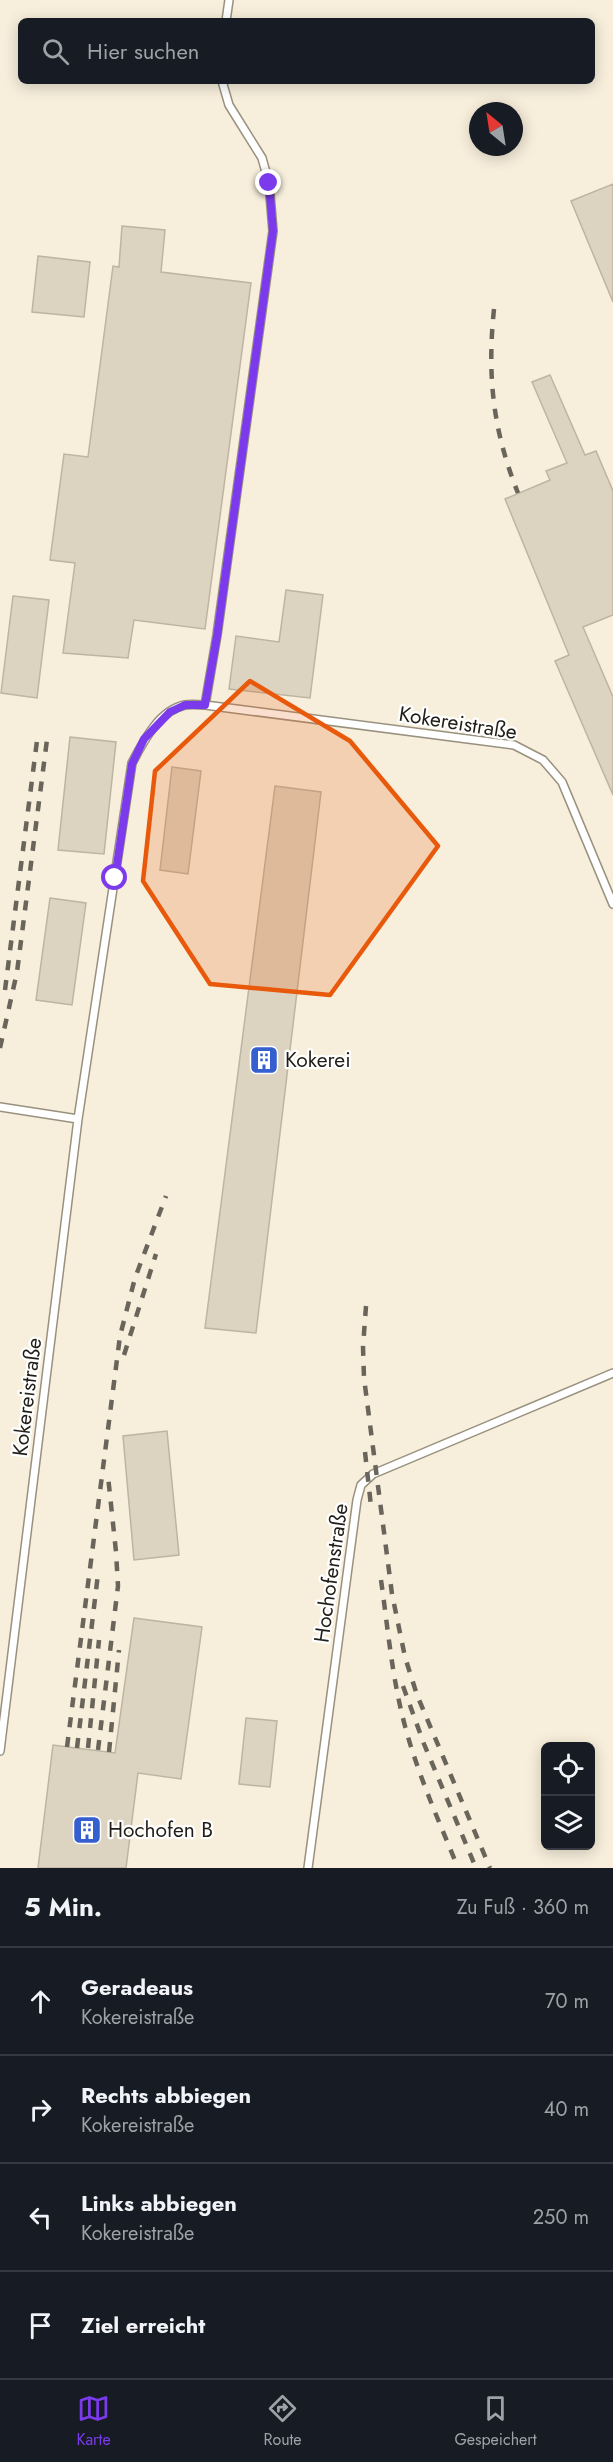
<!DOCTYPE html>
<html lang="de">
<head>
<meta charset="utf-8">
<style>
	body { margin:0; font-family:Jost,sans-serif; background:#20242c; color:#f1f3f6 }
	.controls { position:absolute; right:18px; bottom:18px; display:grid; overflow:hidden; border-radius:9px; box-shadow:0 3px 15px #0003 }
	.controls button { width:54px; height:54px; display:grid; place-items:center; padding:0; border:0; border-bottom:2px solid #363941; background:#171b24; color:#f1f3f6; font:30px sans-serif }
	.compass { position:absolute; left:469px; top:102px; width:54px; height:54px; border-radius:50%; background:#171b24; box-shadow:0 3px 15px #0003; rotate:330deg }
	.stop { position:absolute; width:18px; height:18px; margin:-14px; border:4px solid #7c3aed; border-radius:50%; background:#fff }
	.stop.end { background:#7c3aed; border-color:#fff; box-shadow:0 2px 6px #0008 }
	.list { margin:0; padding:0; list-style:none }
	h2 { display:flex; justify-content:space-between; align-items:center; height:78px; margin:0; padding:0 24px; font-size:26px }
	h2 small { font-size:20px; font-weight:400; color:#9ea1a6 }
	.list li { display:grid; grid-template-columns:39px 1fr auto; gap:18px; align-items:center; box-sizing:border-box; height:108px; padding:0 24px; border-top:2px solid #363941 }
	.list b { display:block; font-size:22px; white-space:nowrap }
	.list p { margin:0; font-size:20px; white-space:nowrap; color:#9ea1a6 }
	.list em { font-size:20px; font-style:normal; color:#9ea1a6 }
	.icon { flex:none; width:33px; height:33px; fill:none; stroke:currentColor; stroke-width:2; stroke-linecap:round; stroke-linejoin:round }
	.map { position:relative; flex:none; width:613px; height:1868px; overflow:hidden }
	.search { position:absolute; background:#171b24; box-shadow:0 3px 15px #0003; left:18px; right:18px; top:18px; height:66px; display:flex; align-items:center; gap:15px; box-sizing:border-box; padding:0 21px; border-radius:9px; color:#9ea1a6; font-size:22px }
	.sheet { height:510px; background:#171b24 }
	nav { display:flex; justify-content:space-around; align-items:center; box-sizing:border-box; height:84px; border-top:2px solid #363941; background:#171b24; font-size:16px; color:#9ea1a6 }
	nav a { display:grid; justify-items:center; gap:3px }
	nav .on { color:#7c3aed }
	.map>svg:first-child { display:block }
</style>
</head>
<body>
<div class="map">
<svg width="613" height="1868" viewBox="0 0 613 1868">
	<rect width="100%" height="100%" fill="#f7eedb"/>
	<path fill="#dcd3c0" stroke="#bdb4a2" stroke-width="1.5" d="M613 184V302L571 201Z
		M122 226 165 230 161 272 251 283 205 629 134 620 128 658 63 653 75 563 50 560 64 454 88 457 113 266 119 267Z
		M38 256 90 262 84 317 32 312Z
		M550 375 585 455 596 451 613 491V615L583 627 613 697V795L555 661 569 655 505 499 550 480 546 471 567 463 532 382Z
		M286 590 323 595 310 698 229 689 236 636 279 642Z
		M13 596 49 600 37 698 1 693Z
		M70 737 116 742 104 854 58 850Z
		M172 767 201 771 188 874 160 870Z
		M275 786 321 792 256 1333 205 1328Z
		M50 898 86 903 72 1005 36 1000Z
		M167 1431 179 1555 134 1560 123 1436Z
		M134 1618 202 1627 181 1779 138 1773 126 1868H38L53 1745 115 1753Z
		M246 1718 277 1721 270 1787 239 1784Z"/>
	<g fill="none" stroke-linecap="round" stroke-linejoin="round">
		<g stroke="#99917f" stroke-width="10">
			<path id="service" d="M226 21 229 0
				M205 705 217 635 273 231 269 183 262 158 229 105 222 81
				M0 1107 78 1119
				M0 1751 78 1119 132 763C143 742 159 710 185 705 191 704 199 705 205 705L514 745 543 760 562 782 613 904
				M308 1868 357 1500 361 1485 373 1474 613 1373"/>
		</g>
		<use href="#service" stroke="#fff" stroke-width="7"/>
		<path stroke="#6a655a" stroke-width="4.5" stroke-dasharray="10 10" stroke-linecap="butt" d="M494 309C487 376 493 431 518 493
			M5 990 38 733
			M0 1048 17 972 48 732
			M366 1306 363 1347 364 1378 392 1594 405 1657 417 1695 490 1868
			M124 1355 156 1254
			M365 1452 371 1506
			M381 1580C388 1629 392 1678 405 1726 418 1775 439 1821 458 1868
			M403 1686 424 1744 476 1868
			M67 1747 120 1336 135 1278 166 1196
			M77 1748 98 1574
			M88 1748 99 1640
			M98 1750 118 1586 116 1552 108 1476
			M109 1752 119 1650"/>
	</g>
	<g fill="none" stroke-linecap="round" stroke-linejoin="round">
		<path stroke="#7c3aed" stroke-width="8" d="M115 878 132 764 144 739 170 712 185 705H205L217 636 273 231 269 183"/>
	</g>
	<path fill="#e8590c" fill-opacity="0.2" stroke="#e8590c" stroke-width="4.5" stroke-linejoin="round" d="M250 681 350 741 438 846 330 995 210 984 143 881 155 771Z"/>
	<defs>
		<g id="building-square" transform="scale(1.5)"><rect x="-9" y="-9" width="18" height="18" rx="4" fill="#355ece" stroke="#fff"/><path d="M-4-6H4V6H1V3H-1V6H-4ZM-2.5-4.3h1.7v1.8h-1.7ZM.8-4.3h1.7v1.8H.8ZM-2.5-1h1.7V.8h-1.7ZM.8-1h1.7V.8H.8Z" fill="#fff"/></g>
	</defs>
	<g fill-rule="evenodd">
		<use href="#building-square" x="264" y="1060"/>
		<use href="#building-square" x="87" y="1830"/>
	</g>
	<g text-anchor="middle" stroke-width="4.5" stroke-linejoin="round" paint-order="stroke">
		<g font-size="21" fill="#211e17" stroke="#fff">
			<text transform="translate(458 723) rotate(9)" y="7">Kokereistraße</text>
			<text transform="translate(27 1397) rotate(-83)" y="7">Kokereistraße</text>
			<text transform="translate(331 1573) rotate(-82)" y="7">Hochofenstraße</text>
		</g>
		<g font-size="21" fill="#211e17" stroke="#fff" text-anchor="start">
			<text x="285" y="1067">Kokerei</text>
			<text x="108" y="1837">Hochofen B</text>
		</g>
	</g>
</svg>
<div class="controls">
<button><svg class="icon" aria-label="locate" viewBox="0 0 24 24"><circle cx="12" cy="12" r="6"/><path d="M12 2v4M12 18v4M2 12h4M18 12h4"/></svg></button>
<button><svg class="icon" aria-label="layers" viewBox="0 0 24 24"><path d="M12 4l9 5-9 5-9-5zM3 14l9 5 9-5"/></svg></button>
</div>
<svg class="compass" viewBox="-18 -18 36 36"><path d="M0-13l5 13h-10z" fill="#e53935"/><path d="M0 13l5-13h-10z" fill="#9ea1a6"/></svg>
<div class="stop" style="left:115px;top:878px"></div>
<div class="stop end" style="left:269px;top:183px"></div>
<div class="search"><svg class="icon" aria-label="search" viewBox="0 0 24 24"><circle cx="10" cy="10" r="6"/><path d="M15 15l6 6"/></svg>Hier suchen</div>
</div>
<section class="sheet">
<h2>5 Min.<small>Zu Fuß · 360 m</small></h2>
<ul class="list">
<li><svg class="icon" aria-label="ahead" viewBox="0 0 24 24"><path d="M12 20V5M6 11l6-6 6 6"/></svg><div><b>Geradeaus</b><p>Kokereistraße</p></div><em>70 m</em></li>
<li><svg class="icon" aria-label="right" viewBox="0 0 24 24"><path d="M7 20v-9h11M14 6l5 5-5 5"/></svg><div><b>Rechts abbiegen</b><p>Kokereistraße</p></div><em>40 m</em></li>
<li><svg class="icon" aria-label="left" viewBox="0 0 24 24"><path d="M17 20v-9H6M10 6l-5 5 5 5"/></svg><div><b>Links abbiegen</b><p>Kokereistraße</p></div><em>250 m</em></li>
<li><svg class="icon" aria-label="arrive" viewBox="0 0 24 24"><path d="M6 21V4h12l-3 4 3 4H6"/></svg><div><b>Ziel erreicht</b></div></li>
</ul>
</section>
<nav>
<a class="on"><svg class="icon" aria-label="map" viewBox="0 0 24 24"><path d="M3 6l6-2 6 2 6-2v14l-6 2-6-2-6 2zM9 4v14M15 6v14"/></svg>Karte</a>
<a><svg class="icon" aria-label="directions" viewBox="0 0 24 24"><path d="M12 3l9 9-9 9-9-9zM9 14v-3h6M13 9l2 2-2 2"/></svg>Route</a>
<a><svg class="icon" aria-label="saved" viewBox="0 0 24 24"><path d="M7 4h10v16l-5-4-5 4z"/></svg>Gespeichert</a>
</nav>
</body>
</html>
